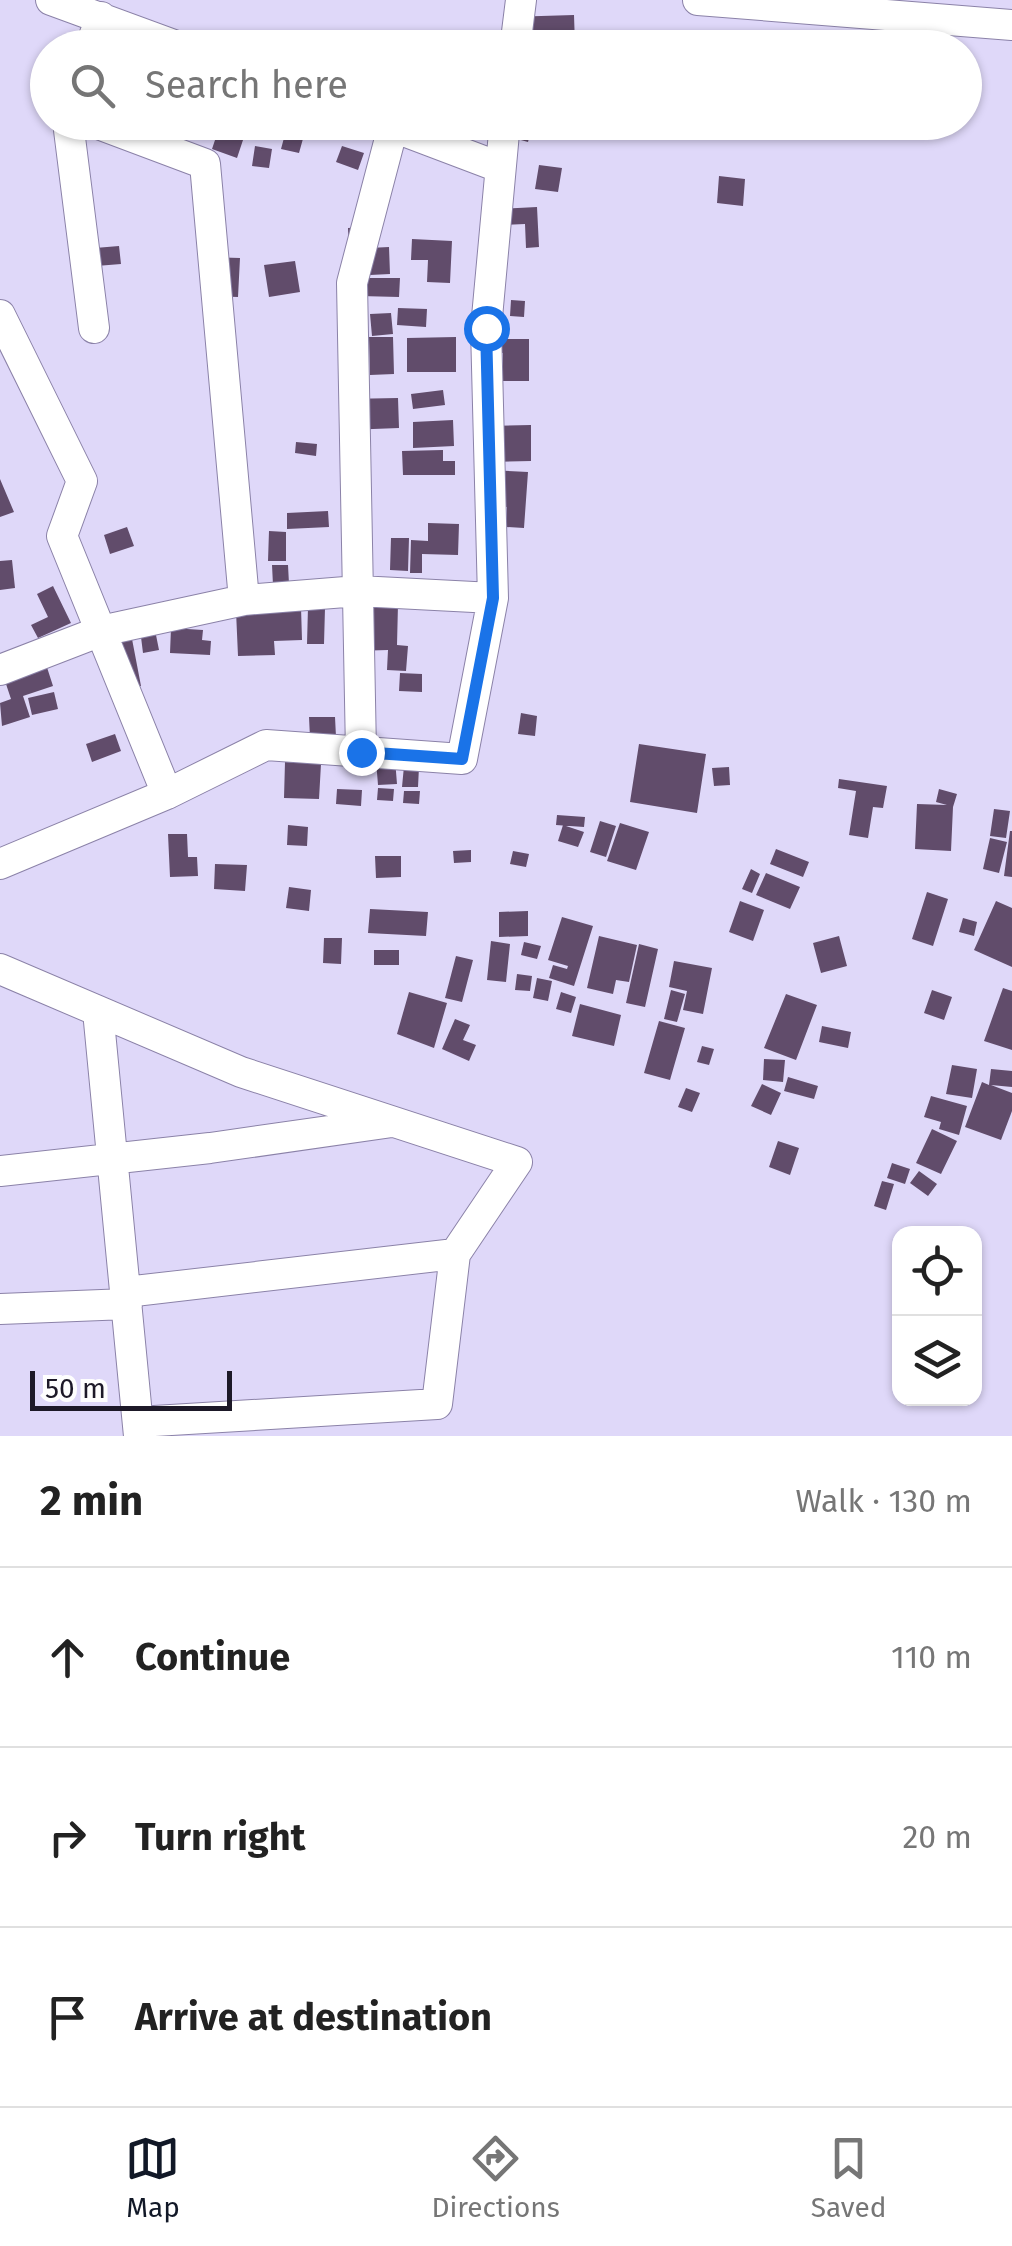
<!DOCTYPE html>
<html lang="en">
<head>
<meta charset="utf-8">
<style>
	body { margin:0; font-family:"Fira Sans",sans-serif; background:#f2f2f2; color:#222 }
	.controls { position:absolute; right:30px; bottom:30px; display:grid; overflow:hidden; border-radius:20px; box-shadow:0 2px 8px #0004 }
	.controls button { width:90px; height:90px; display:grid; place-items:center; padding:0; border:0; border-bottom:2px solid #e0e0e0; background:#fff; color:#222; font:50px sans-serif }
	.scale { position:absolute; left:30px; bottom:25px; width:202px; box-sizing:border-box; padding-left:10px; border:5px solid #1d1928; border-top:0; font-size:28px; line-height:35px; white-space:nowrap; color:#1d1928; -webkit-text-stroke:8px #fefefe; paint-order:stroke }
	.stop { position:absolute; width:30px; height:30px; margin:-22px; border:8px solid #1a73e8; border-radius:50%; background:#fff }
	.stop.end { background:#1a73e8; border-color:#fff; box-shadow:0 2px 10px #0008 }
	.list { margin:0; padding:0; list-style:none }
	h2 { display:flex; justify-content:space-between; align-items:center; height:130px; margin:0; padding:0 40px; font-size:42px }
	h2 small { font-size:32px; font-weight:400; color:#767676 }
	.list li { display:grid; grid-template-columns:65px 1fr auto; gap:30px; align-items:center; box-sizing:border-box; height:180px; padding:0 40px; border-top:2px solid #e0e0e0 }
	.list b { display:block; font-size:38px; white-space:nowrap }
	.list em { font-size:32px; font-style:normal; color:#767676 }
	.icon { flex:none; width:55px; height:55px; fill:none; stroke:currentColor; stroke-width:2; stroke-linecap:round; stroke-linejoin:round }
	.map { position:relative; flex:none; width:1012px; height:1436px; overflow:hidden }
	.search { position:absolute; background:#fff; box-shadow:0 2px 8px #0004; left:30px; right:30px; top:30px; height:110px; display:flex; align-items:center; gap:25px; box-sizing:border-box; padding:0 35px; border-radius:55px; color:#767676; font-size:38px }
	.sheet { height:670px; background:#fff }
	nav { display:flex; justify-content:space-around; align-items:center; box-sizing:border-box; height:140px; border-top:2px solid #e0e0e0; background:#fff; font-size:28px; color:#767676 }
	nav a { display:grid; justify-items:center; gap:5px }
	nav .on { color:#111827 }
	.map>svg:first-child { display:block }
</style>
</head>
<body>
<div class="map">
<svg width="1012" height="1436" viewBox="0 0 1012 1436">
	<rect width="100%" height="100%" fill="#dfd8f9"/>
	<path fill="#614c6b" d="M574 15 575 45 508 47 507 17Z
		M271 37 291 39 290 48H270Z
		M221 122H249L237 158 212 149Z
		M518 122 532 126 528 142 510 137Z
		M288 123 306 128 299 153 281 149Z
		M255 146 272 149 269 168 252 166Z
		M342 146 364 153 358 170 336 162Z
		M539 165 562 168 558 192 535 189Z
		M719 176 745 179 743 206 717 203Z
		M537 207 539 247 526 248 525 224 499 225 498 209Z
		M369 227V248L389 247 390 274 350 276 348 228Z
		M412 239 452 241 450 283 427 282 428 260H411Z
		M119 246 121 264 84 267 83 249Z
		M207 257 240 258 238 297 206 296Z
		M295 261 300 292 269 297 264 265Z
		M361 278H400L399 297 360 296Z
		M511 300 525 301 524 317 510 316Z
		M398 308 427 309 426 327 397 325Z
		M391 313 393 334 372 336 370 314Z
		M369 337H393L394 374 370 375Z
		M456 337V372H407V338Z
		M486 339H529V381H503V353H486Z
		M443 390 445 405 413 409 411 394Z
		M398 398 399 428 347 430 346 399Z
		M453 420 454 446 413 448V422Z
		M531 425V461L489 462V426Z
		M296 442 317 444 316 456 295 453Z
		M443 450V461H455V475H403L402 451Z
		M487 470 528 472 524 528 506 527 507 507 485 506Z
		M0 479 14 512 0 517Z
		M328 511 329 527 287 529V513Z
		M428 523 459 524 458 555 422 554V573H410L411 540 428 541Z
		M127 527 134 546 110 554 104 535Z
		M269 531 286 532V561H268Z
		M391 538H409L408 571 390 570Z
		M12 560 15 588 0 590V561Z
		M272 565H288L289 584 273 585Z
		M53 586 71 623 38 638 31 625 48 617 37 594Z
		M398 604 397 645 408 646 406 671 387 670 388 650 354 651 353 605Z
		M301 607 302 640 274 641 275 655 238 656 236 611Z
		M308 607 325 608 324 644H307Z
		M171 628 203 630 202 640 211 641 210 655 170 653Z
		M156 635 159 650 143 653 141 637Z
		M132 639 141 686 112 692 102 645Z
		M43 655 53 686 23 696 30 717 2 726 0 703 11 699 1 669Z
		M400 673 422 674V692L399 691Z
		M54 692 58 709 32 715 28 698Z
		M521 713 537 716 535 736 518 734Z
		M309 717H335L336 737 310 738Z
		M115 734 121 751 92 762 86 744Z
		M639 744 706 754 697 813 630 802Z
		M395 759 397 784 378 785 376 760Z
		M285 762 321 764 319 799 284 798Z
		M404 766 419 767 418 787H402Z
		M729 767 730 785 714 786 712 768Z
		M839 779 887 786 883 808 873 807 868 838 849 835 856 791 838 788Z
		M378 788 394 789 393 801 377 800Z
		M337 789 362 790 361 806 336 804Z
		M939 789 957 794 953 807 951 851 915 849 917 804 947 805 936 802Z
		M404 791H420L419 804 403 803Z
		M994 809 1010 811 1006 838 990 836Z
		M557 815 585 817 584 827 556 825Z
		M600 821 616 826 606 857 590 852Z
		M620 823 649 832 636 870 607 861Z
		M288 825 308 827 307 846 287 845Z
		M563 825 584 832 578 847 558 841Z
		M1010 831H1012V877L1004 876Z
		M168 834H187L188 857H197L198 876 170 877Z
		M990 838 1007 842 999 873 983 869Z
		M776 849 809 862 803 877 770 864Z
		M471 850V862L454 863 453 851Z
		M513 851 529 854 526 867 510 864Z
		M375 856H401V877L376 878Z
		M215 864 247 865 245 891 214 889Z
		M751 869 760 874 752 893 742 889Z
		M766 873 800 887 790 909 756 895Z
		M289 887 311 890 309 911 286 908Z
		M927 892 948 899 933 946 912 939Z
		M740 901 764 910 753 941 729 932Z
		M996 901 1012 908V967L974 950Z
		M370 909 428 912 426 936 368 933Z
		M528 911V936L499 937V912Z
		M562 917 593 926 574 986 549 978 553 965 567 969 568 966 548 960Z
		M963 918 977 922 974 936 959 932Z
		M599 936 637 945 629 982 616 980 613 994 587 988Z
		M839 936 847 966 821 973 813 943Z
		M324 938H342L341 964 323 963Z
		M491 941 510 944 506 982 487 980Z
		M524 942 541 946 537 959 521 955Z
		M639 944 658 949 645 1007 626 1003Z
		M374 950H399V965H374Z
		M456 956 473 960 462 1002 445 998Z
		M674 961 712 968 703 1014 683 1010 687 991 669 987Z
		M517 974 532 976 530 991 515 990Z
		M537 978 552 981 548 1001 533 998Z
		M1003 988 1012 991V1050L984 1041Z
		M671 990 685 994 677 1022 664 1019Z
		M932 990 952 997 944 1020 924 1013Z
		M409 992 447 1003 434 1048 397 1034Z
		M561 992 576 997 571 1013 556 1009Z
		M786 994 817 1005 796 1060 764 1048Z
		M580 1004 621 1015 614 1046 572 1036Z
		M455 1019 470 1025 463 1040 476 1045 469 1061 442 1049Z
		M659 1021 685 1028 670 1080 644 1073Z
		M822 1026 851 1032 848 1048 819 1042Z
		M702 1046 714 1049 709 1065 697 1062Z
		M764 1059 785 1060 783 1082 763 1080Z
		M952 1065 977 1069 972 1098 946 1094Z
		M991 1069 1012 1071V1087L991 1085 1012 1093V1111L1001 1140 965 1127 982 1082 989 1085Z
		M788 1077 818 1086 814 1099 784 1091Z
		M762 1084 781 1093 771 1115 751 1106Z
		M686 1088 700 1093 692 1112 678 1107Z
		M931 1096 967 1106 959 1135 939 1129 941 1122 924 1117Z
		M932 1129 957 1141 941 1174 916 1163Z
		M778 1141 799 1148 790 1175 769 1167Z
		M892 1163 910 1169 905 1184 887 1178Z
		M919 1171 937 1184 928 1196 910 1183Z
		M882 1181 894 1184 886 1210 874 1206Z"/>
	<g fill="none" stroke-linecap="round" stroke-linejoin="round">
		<g stroke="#8b82a8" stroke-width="32">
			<path id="street" d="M51 0 182 48
				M698 0 1012 25
				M90 48 101 17
				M515 48 521 0
				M68 122 94 328
				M93 122 205 164 244 600
				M380 122 499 167
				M0 315 82 481 62 536 167 794
				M0 670 101 631 244 600 358 591 493 598
				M361 752 352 283 393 127
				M0 864 167 794 266 745 462 759 493 598 486 328 505 122
				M0 969 241 1072 517 1162 455 1254 126 1292
				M98 1011 139 1436
				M0 1171 210 1148 392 1122
				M0 1309 127 1304
				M138 1422 437 1404 455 1254"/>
		</g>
		<use href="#street" stroke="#fff" stroke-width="30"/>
	</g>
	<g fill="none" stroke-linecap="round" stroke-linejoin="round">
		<path stroke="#1a73e8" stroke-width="12" d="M361 752 462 759 493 598 486 328"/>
	</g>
</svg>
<div class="controls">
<button><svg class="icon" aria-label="locate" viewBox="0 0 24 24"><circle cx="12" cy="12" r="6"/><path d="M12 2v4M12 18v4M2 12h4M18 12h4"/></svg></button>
<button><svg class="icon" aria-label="layers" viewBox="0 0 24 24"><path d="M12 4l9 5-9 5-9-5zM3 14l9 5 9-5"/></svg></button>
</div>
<div class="scale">50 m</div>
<div class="stop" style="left:486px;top:328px"></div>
<div class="stop end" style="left:361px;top:752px"></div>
<div class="search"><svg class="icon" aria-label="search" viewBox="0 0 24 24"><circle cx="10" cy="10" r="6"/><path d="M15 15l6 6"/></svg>Search here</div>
</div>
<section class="sheet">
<h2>2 min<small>Walk · 130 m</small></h2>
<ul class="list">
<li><svg class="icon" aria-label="ahead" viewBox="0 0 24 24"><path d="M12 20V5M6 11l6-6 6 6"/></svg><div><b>Continue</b></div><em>110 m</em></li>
<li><svg class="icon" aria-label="right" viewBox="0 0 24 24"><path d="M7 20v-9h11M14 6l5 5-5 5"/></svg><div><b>Turn right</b></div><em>20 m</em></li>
<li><svg class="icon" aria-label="arrive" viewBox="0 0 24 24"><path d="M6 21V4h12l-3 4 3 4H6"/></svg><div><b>Arrive at destination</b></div></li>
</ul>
</section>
<nav>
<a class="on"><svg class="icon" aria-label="map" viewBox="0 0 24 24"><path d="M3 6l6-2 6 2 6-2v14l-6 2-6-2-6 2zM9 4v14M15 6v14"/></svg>Map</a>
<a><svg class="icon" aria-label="directions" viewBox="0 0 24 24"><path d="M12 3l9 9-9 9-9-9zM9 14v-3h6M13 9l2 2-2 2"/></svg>Directions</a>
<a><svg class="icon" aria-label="saved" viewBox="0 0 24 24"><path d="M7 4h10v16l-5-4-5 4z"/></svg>Saved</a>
</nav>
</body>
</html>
